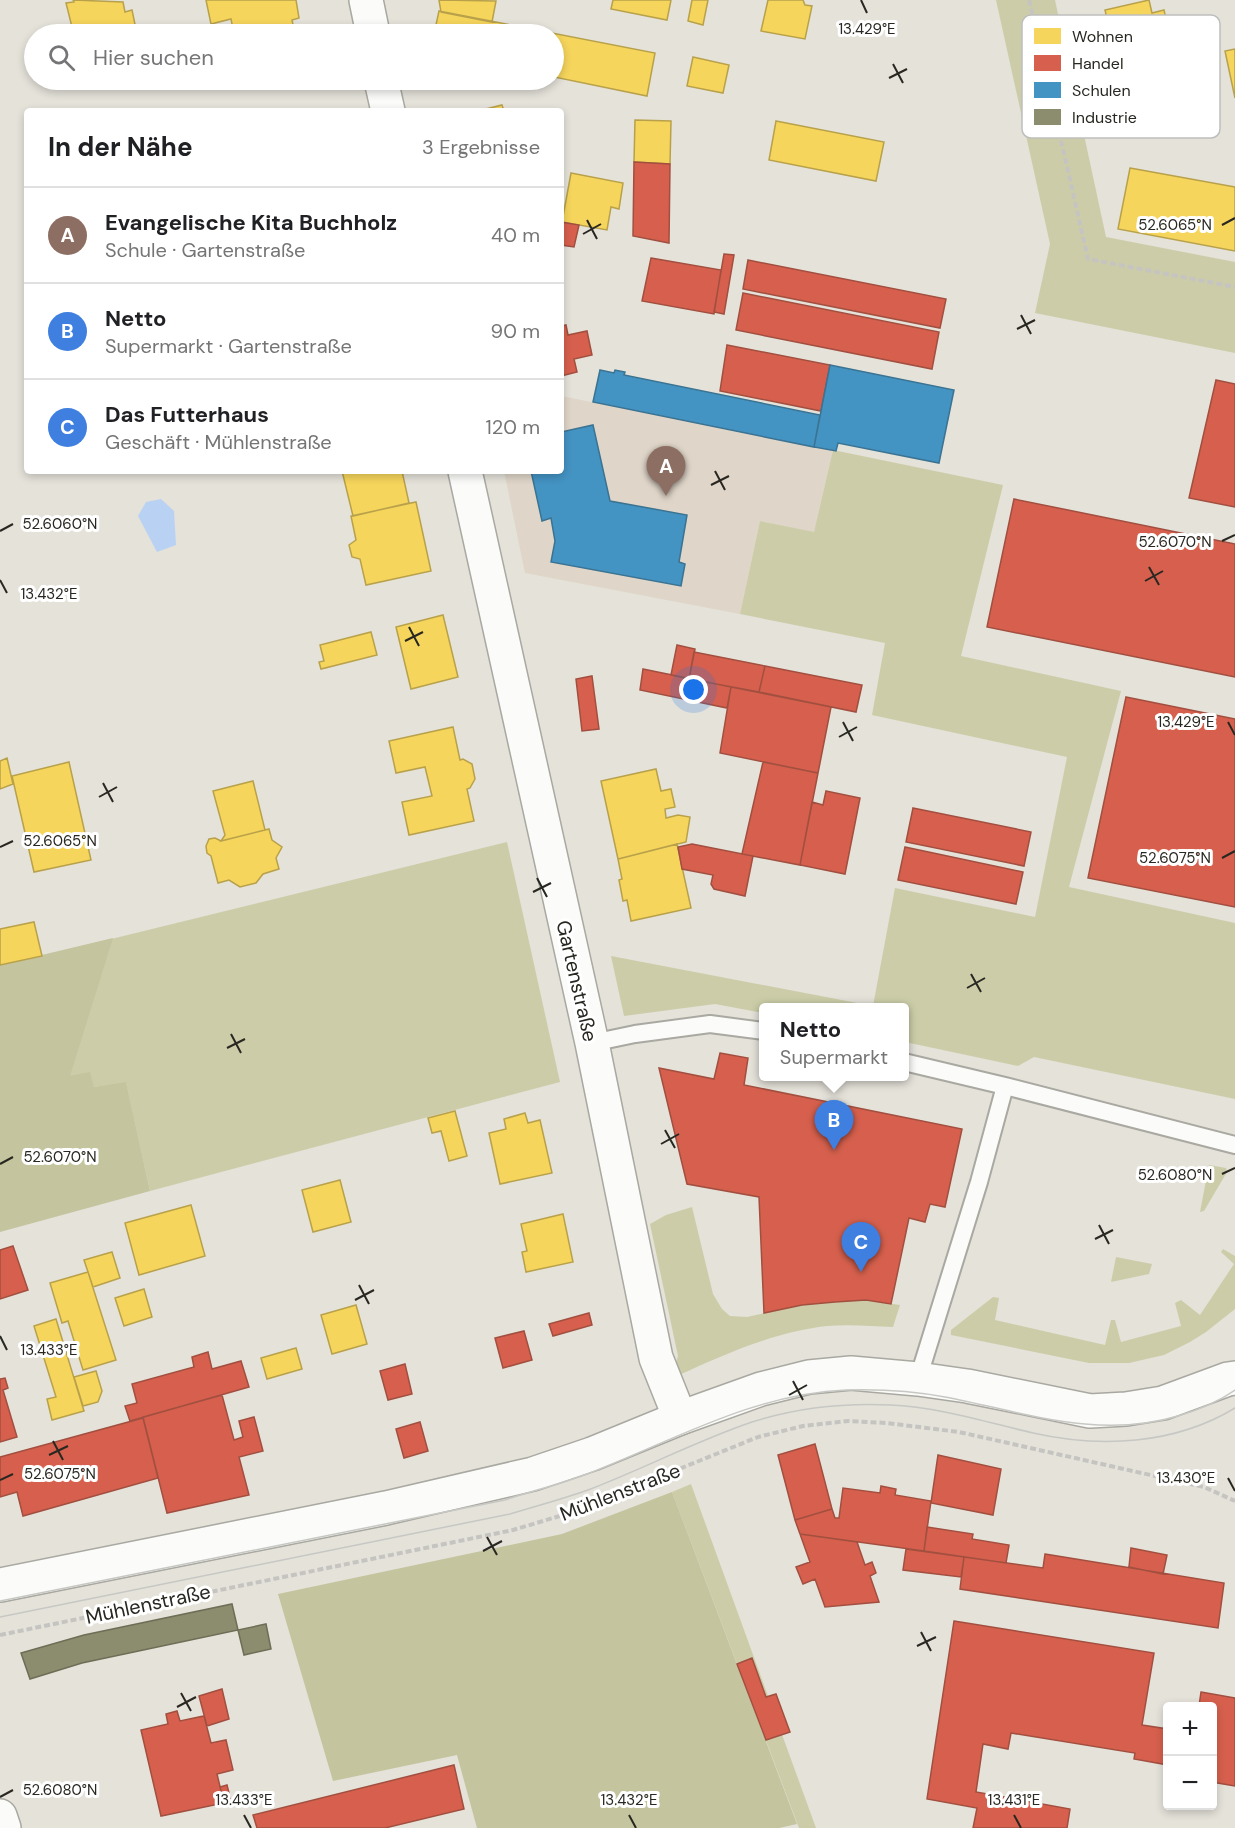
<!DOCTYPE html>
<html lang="de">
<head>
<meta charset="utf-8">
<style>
	body { margin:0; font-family:"DM Sans",sans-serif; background:#f2f2f2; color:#202124 }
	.controls { position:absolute; right:18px; bottom:18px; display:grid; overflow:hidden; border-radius:6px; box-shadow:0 3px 9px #0003 }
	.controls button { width:54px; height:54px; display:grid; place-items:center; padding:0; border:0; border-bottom:2px solid #e0e0e0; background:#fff; color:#202124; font:30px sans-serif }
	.you { position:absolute; left:694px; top:690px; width:21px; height:21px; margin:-15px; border:4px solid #fff; border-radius:50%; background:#1a73e8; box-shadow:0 0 0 9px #1a73e833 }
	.badge { display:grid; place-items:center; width:39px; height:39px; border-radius:50%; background:#111827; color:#fff; font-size:20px; font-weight:700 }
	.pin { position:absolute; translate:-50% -50px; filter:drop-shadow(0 2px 3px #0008) }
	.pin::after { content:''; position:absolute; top:32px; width:21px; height:18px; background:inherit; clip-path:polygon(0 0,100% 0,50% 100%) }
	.popup { position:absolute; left:759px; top:1003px; width:150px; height:78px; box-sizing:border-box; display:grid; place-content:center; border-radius:6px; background:#fff; filter:drop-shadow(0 2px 4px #0005); font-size:20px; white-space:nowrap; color:#757577 }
	.popup b { font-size:22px; color:#202124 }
	.popup::after { content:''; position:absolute; left:50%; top:100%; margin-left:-12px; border:12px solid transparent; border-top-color:#fff }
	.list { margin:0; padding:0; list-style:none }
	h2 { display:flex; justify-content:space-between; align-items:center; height:78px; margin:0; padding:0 24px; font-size:26px }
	h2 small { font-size:20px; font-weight:400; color:#757577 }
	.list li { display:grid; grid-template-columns:39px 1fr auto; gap:18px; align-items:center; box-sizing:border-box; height:96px; padding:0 24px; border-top:2px solid #e0e0e0 }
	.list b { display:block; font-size:22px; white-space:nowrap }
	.list p { margin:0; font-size:20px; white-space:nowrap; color:#757577 }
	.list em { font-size:20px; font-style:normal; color:#757577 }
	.icon { flex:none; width:33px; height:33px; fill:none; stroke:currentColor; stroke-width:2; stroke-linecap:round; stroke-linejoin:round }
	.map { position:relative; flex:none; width:1235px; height:1828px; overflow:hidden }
	.search { position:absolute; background:#fff; box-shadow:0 3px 9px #0003; left:24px; top:24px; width:540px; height:66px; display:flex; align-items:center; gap:15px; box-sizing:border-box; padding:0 21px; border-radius:33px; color:#757577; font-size:22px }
	.panel { position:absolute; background:#fff; box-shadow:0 3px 9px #0003; left:24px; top:108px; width:540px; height:366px; border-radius:6px }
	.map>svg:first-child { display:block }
</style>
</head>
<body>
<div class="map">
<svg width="1235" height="1828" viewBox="0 0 1235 1828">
	<rect width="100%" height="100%" fill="#e4e2d9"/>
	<path fill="#dfd5c8" d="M561 396 833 450 814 533 760 521 740 614 525 573 504 471H561Z"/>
	<path fill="#cccda8" d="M996 0H1055L1106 237 1235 262V353L1035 313 1050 244Z
		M833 450 1003 485 961 656 1121 691 1069 887 1235 923V1099L1034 1057 1018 1066 905 1042 904 1008H764L763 1013 715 1004 624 1016 611 956 873 1006 895 888 1035 917 1067 757 872 715 885 643 740 614 760 521 814 532Z
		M507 842 560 1082 150 1191 126 1083 94 1087 70 1076 42 956Z
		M1209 1165 1226 1168 1227 1172 1204 1211 1200 1212Z
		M692 1207 713 1294 722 1309 730 1316 747 1317 802 1305 835 1302 866 1300 900 1305 893 1327C871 1326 849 1324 827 1326 774 1332 725 1354 677 1376L674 1369 678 1356 650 1224 666 1215Z
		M1223 1249 1235 1256V1309L1206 1332 1190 1342 1164 1355 1129 1363H1089L951 1335V1330L993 1297 999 1298 995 1320 1105 1345 1111 1320H1115L1121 1342 1181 1326 1175 1303 1181 1300 1200 1315 1234 1264 1221 1252Z
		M1116 1257 1152 1264 1149 1274 1111 1282Z
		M691 1484 816 1828H799L672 1492Z"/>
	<path fill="#c4c49e" d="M113 938 70 1076 90 1072 94 1087 126 1082 150 1191 0 1232V965Z
		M672 1492 797 1824 779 1828H477L457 1755 333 1781 278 1594 562 1534Z"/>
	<path fill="#b9d2f4" d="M161 499 174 511 176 545 157 552 138 516 146 502Z"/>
	<path fill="#f6d55c" stroke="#b8a14a" stroke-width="1.5" d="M73 0 123 2 125 12 132 10 137 34H63L62 30 72 27 66 3 74 2Z
		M206 0H296L299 18 292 20 295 34H234L231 19 211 24Z
		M439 0 496 1 492 22 441 12Z
		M613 0H671L667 20 611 9Z
		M692 0H708L703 25 688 21Z
		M768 0H803L805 5 812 6 805 39 761 31Z
		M1149 0 1152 13 1164 10 1178 72 1108 87 1095 25 1108 23 1105 10Z
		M439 11 655 53 647 96 554 77V34H434Z
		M1235 49V98L1225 51Z
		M693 57 729 65 723 93 687 86Z
		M234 80H270L271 81 236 89Z
		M502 105 504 111H483L482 110Z
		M635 120 671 121 670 164 634 162Z
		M776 121 884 142 876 181 769 160Z
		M1130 168 1235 187V251L1118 229Z
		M571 173 623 183 619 209 611 207 607 230 562 222Z
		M342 471H402L409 503 353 516Z
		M416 502 431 571 366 585 360 559 352 557 349 545 356 540 351 516Z
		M443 615 458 677 411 689 396 627Z
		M371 632 377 655 321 669 319 662 324 661 320 645Z
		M453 727 460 760 463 759 472 764 475 779 470 788 467 789 474 821 409 835 402 802 432 796 425 767 396 773 389 741Z
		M7 758 13 784 0 789V761Z
		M69 762 91 860 34 872 12 776Z
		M656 769 661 791 671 789 675 807 665 809 666 818 678 815 690 817 686 842 618 859 601 781Z
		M253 781 265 830 221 841 225 835 213 791Z
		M269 829 272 840 282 847 276 858 279 869 263 874 256 883 240 887 229 880 218 883 211 856 207 853 206 846 209 839 215 838 221 841Z
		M677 844 691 908 631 921 627 900 623 901 619 880 622 879 618 859Z
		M34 922 42 956 0 965V929Z
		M455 1111 467 1156 449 1161 441 1131 432 1133 428 1118Z
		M525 1113 528 1123 540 1120 552 1173 500 1184 489 1133 506 1129 504 1119Z
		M340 1180 351 1222 313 1232 302 1190Z
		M191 1205 205 1256 139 1275 125 1223Z
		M563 1214 573 1262 526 1272 522 1252 527 1251 521 1224Z
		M112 1252 120 1278 93 1287 84 1260Z
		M88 1272 116 1360 83 1370 68 1321 62 1323 50 1283Z
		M144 1289 152 1317 124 1326 115 1298Z
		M356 1305 367 1344 332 1354 321 1315Z
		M56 1319 84 1411 52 1420 47 1399 56 1397 34 1326Z
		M296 1348 302 1369 267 1379 261 1358Z
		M96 1371 102 1391 98 1402 83 1406 74 1377Z"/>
	<path fill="#d6604d" stroke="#a24f40" stroke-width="1.5" d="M634 162 670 164 669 243 633 236Z
		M561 222 579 225 574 247 561 245Z
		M724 254 734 255 724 314 714 312Z
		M651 258 721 270 714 314 642 301Z
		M748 260 946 299 940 328 743 289Z
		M743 293 939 332 932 369 736 330Z
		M566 325 568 335 587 331 592 355 574 359 577 372 561 376V326Z
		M727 345 830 365 821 411 720 391Z
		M1216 380 1235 384V507L1189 498Z
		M1014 499 1235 544V677L987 627Z
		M677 645 695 649 689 679 671 675Z
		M694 652 765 666 759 692 689 679Z
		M765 666 862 685 856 712 759 692Z
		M643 669 731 687 727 708 640 690Z
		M592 676 599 729 582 731 576 679Z
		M731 687 831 707 818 773 720 753Z
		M1126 697 1235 719V907L1088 878Z
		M763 762 818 773 800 865 742 854Z
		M826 791 860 798 845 874 800 865 812 802 823 805Z
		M913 808 1031 832 1024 866 906 842Z
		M692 844 753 856 745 896 714 889 711 884 713 875 682 869 678 847Z
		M905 847 1023 872 1016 904 898 880Z
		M720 1053 748 1058 744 1085 962 1129 945 1207 930 1204 925 1222 909 1218 891 1304 866 1300 835 1302 802 1305 764 1313 759 1197 687 1184 659 1068 714 1079Z
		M13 1246 28 1290 0 1299V1250Z
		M589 1313 592 1325 553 1336 549 1324Z
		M524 1331 532 1360 503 1368 495 1338Z
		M208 1352 212 1369 241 1361 249 1387 130 1421 125 1406 137 1403 132 1384 194 1367 192 1357Z
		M405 1364 412 1394 388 1400 380 1371Z
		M5 1378 8 1388 3 1390 17 1437 0 1442V1379Z
		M222 1395 234 1440 243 1437 239 1421 254 1417 263 1451 239 1457 249 1495 167 1513 143 1417Z
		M143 1418 158 1478 23 1516 17 1492 0 1497V1457Z
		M420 1422 428 1451 404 1458 396 1429Z
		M815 1444 832 1509 795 1520 778 1455Z
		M938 1455 1001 1469 993 1515 931 1503Z
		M881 1486 896 1489 895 1495 931 1501 924 1551 800 1534 795 1520 832 1509 835 1518H839L843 1488 880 1493Z
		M927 1527 973 1534 972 1539 1009 1545 1006 1563 924 1551Z
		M800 1534 857 1542 865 1565 872 1562 876 1573 870 1576 879 1602 825 1607 815 1579 803 1584 796 1567 810 1562Z
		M1131 1548 1167 1555 1163 1574 1129 1567Z
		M906 1549 964 1557 961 1577 903 1570Z
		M1045 1554 1224 1583 1218 1628 960 1589 964 1557 1043 1568Z
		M954 1621 1154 1653 1142 1725 1168 1729V1765L1134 1759 1135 1753 1011 1733 1008 1749 983 1744 976 1792 1070 1809 1067 1828H973L977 1808 927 1799Z
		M752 1658 766 1697 776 1694 790 1732 766 1740 737 1664Z
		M222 1689 229 1719 207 1726 199 1696Z
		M1201 1692 1235 1698V1786L1212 1782V1706H1199Z
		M177 1711 180 1721 204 1716 211 1743 226 1740 233 1770 217 1774 224 1803 161 1816 141 1730 168 1724 166 1714Z
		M454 1765 464 1809 385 1828H257L253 1815Z
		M227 1785 231 1801 224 1803 220 1787Z"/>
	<path fill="#4393c3" stroke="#3b7392" stroke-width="1.5" d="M830 365 954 390 939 463 838 443 836 451 814 447Z
		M600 370 614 373 615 370 625 372 624 375 820 415 814 447 593 402Z
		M593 425 610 501 687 515 679 562 685 564 681 586 551 562 555 541 551 518 542 521 531 471H561V432Z"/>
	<path fill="#8c8c6e" stroke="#6e6e57" stroke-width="1.5" d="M232 1604 238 1630 82 1663 30 1679 21 1653 84 1635Z
		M266 1624 271 1649 244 1655 238 1630Z"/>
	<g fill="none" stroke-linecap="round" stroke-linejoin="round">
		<g stroke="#a9a8a1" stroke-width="20">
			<path id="service" d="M592 1043 635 1034 710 1024 764 1031
				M904 1062 1005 1086
				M918 1379 979 1182 1005 1086 1235 1145"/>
		</g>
		<g stroke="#a9a8a1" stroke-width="36">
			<path id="minor" d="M366 0 373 34
				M381 80 388 111
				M465 471 592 1043 656 1358 680 1418"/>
		</g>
		<g stroke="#a9a8a1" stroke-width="36">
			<path id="tertiary" d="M0 1585 386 1508 533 1474 592 1454 680 1418 761 1389 809 1377 851 1373 918 1379 967 1386 1090 1411 1126 1409 1163 1403 1228 1379 1235 1378"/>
		</g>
		<g stroke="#a9a8a1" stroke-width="36">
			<path id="secondary" d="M0 1816 4 1828"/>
		</g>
		<path stroke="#c5c4c1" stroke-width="4" stroke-dasharray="6 3" stroke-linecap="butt" d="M1029 0 1088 259 1235 287
			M0 1635 513 1530 573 1512 758 1437 803 1426 848 1421 887 1423 959 1432 1204 1487 1235 1501"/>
		<use href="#service" stroke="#fbfbf9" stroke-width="16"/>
		<use href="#minor" stroke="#fbfbf9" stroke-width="33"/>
		<use href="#tertiary" stroke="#fbfbf9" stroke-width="33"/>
		<use href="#secondary" stroke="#fbfbf9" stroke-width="33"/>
		<path stroke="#c7c7c4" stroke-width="1.5" d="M0 1601 505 1500C532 1491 561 1484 587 1474 673 1441 752 1394 846 1390 879 1389 913 1391 945 1397 1024 1412 1097 1440 1178 1416 1198 1410 1218 1402 1235 1390
			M0 1617 510 1514C536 1506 563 1499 588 1490 643 1469 696 1441 752 1422 796 1408 844 1403 890 1405 939 1407 986 1422 1033 1433 1100 1448 1174 1445 1235 1408"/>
	</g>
	<path fill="none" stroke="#282721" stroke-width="2" d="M861 0 867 13M893 64 903 83M889 78 907 69M587 220 597 239M1222 225 1235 218M583 234 601 224M1021 315 1031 334M1017 329 1035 320M715 471 725 490M711 485 729 476M0 531 13 524M1222 541 1235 535M1149 567 1159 585M0 580 7 593M1145 581 1163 571M409 627 419 646M405 641 423 632M843 722 853 741M1228 722 1235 735M839 737 857 727M103 783 113 802M99 797 117 787M0 847 13 841M1222 858 1235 851M537 878 547 897M533 892 551 883M971 974 981 992M967 988 985 978M231 1034 241 1053M227 1048 245 1039M665 1130 675 1148M661 1144 679 1134M0 1164 13 1157M1222 1174 1235 1168M1099 1225 1109 1244M1095 1239 1113 1230M359 1285 369 1304M355 1300 374 1290M0 1336 7 1350M793 1381 803 1400M789 1395 807 1385M53 1441 63 1460M49 1455 68 1446M1228 1478 1235 1491M0 1480 13 1474M487 1537 497 1555M483 1551 502 1541M921 1632 931 1651M917 1646 936 1637M181 1693 191 1711M177 1707 196 1697M0 1797 13 1790M244 1815 251 1828M629 1815 636 1828M1014 1815 1021 1828"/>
	<g text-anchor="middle" stroke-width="6" stroke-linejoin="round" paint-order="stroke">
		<g font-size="20" fill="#282721" stroke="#fff">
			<text transform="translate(577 981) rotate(77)" y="7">Gartenstraße</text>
			<text transform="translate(620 1492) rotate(-21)" y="7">Mühlenstraße</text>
			<text transform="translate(148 1604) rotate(-12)" y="7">Mühlenstraße</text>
		</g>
	</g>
	<rect x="1022" y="15" width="198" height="123" rx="9" fill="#fff" stroke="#bebebc" stroke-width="1.5"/>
	<rect x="1034" y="28" width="27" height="16" fill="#f6d55c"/>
	<rect x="1034" y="55" width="27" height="16" fill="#d6604d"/>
	<rect x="1034" y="82" width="27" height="16" fill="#4393c3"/>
	<rect x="1034" y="109" width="27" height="16" fill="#8c8c6e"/>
	<g font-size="16" fill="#282721">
		<text x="1072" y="42">Wohnen</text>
		<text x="1072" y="69">Handel</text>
		<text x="1072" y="96">Schulen</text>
		<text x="1072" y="123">Industrie</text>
	</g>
	<g font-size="15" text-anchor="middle" fill="#282721" stroke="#fff" stroke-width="6" stroke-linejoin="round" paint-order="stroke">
		<text x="867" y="34">13.429°E</text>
		<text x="1175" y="230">52.6065°N</text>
		<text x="60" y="529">52.6060°N</text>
		<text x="1175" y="547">52.6070°N</text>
		<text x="49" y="599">13.432°E</text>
		<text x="1186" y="727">13.429°E</text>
		<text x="60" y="846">52.6065°N</text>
		<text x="1175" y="863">52.6075°N</text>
		<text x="60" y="1162">52.6070°N</text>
		<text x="1175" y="1180">52.6080°N</text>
		<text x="49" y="1355">13.433°E</text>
		<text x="60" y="1479">52.6075°N</text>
		<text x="1186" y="1483">13.430°E</text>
		<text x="60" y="1795">52.6080°N</text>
		<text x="244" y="1805">13.433°E</text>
		<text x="629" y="1805">13.432°E</text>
		<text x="1014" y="1805">13.431°E</text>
	</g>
</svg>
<div class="controls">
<button>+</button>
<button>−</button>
</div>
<div class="you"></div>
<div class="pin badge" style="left:666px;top:496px;background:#8d6e63">A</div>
<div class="pin badge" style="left:834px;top:1150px;background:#3f7fe0">B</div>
<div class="popup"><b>Netto</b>Supermarkt</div>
<div class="pin badge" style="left:861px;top:1272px;background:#3f7fe0">C</div>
<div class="search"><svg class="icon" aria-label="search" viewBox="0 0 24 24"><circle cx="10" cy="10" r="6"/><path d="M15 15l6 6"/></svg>Hier suchen</div>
<section class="panel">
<h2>In der Nähe<small>3 Ergebnisse</small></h2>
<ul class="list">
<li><span class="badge" style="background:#8d6e63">A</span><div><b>Evangelische Kita Buchholz</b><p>Schule · Gartenstraße</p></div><em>40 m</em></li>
<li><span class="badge" style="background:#3f7fe0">B</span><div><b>Netto</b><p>Supermarkt · Gartenstraße</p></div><em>90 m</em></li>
<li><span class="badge" style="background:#3f7fe0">C</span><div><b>Das Futterhaus</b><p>Geschäft · Mühlenstraße</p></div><em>120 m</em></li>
</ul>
</section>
</div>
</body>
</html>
